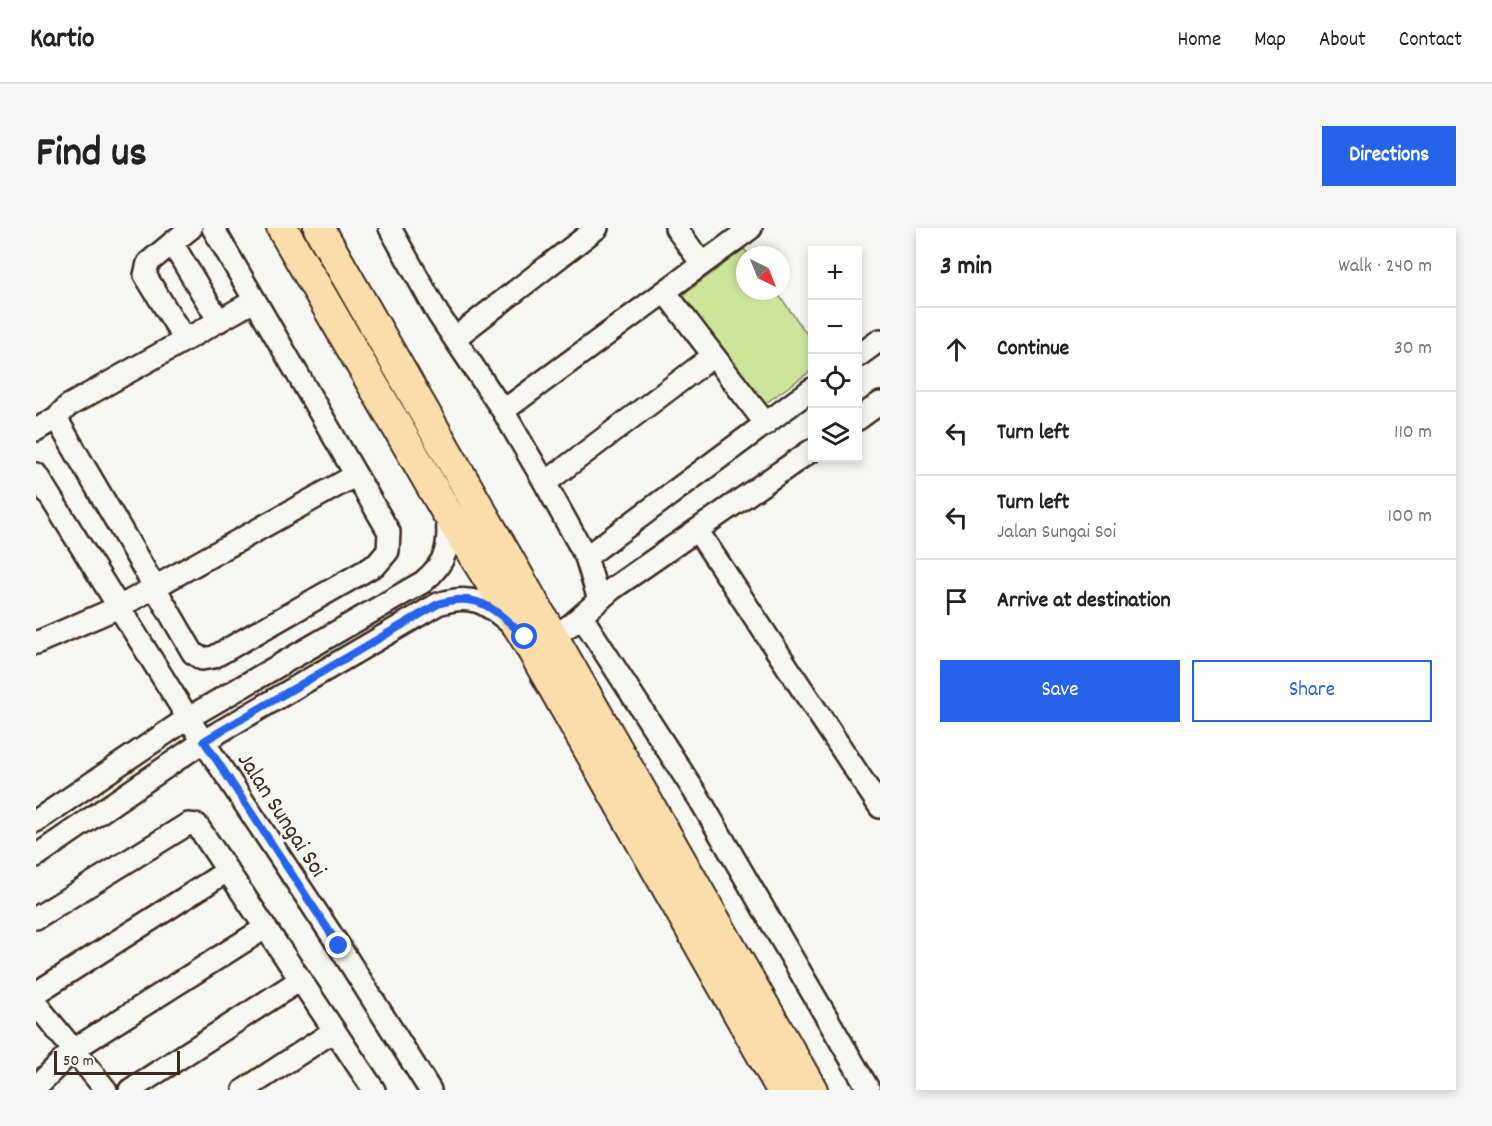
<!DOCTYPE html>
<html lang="en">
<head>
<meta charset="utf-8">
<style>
	body { margin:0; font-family:Dekko,sans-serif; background:#f6f6f6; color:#222 }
	.controls { position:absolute; right:18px; top:18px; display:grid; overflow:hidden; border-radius:0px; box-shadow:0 3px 9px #0003 }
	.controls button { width:54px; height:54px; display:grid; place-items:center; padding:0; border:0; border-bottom:2px solid #e0e0e0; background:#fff; color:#222; font:30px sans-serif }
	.compass { position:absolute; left:700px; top:18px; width:54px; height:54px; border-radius:50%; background:#fff; box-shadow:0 3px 9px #0003; rotate:137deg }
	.scale { position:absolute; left:18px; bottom:15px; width:126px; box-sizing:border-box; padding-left:6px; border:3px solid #3b2a1e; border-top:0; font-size:16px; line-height:21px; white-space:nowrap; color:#3b2a1e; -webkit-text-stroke:4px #f6f6f2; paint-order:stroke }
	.stop { position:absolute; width:18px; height:18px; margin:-14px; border:4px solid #2563eb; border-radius:50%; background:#fff }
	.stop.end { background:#2563eb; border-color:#fff; box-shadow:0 2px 6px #0008 }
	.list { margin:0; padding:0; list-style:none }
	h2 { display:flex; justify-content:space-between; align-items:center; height:78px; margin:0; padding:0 24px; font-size:26px }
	h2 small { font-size:20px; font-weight:400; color:#767676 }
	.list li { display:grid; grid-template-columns:39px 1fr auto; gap:18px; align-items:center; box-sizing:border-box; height:84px; padding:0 24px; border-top:2px solid #e0e0e0 }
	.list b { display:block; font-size:22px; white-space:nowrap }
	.list p { margin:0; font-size:20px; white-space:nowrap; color:#767676 }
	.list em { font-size:20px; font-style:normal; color:#767676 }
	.actions { display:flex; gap:12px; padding:18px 24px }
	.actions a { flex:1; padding:14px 0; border:2px solid #2563eb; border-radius:0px; text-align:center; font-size:21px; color:#2563eb }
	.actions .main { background:#2563eb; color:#fff }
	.icon { flex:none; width:33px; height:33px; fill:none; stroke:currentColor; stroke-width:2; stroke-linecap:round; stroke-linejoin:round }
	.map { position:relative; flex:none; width:844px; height:862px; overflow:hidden; border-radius:0px }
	header { display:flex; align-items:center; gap:36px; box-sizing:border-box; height:84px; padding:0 30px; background:#fff; border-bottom:2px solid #e0e0e0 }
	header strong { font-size:28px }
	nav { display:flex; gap:33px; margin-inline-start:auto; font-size:21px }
	.intro { display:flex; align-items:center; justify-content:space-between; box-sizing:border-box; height:144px; padding:0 36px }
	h1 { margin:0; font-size:42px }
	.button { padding:15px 27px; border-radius:0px; background:#2563eb; color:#fff; font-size:21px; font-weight:700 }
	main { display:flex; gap:36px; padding:0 36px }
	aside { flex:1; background:#fff; border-radius:0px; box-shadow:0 3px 9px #0003 }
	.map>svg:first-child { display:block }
</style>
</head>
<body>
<header>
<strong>Kartio</strong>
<nav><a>Home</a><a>Map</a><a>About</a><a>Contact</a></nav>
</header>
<div class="intro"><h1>Find us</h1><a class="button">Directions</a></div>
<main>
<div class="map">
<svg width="844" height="862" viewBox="0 0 844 862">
	<rect width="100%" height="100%" fill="#f6f6f2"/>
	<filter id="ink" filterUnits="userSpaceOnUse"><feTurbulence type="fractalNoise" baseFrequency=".0167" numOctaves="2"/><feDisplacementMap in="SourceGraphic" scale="12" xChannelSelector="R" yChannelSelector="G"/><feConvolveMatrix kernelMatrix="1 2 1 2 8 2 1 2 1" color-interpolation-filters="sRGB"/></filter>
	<g filter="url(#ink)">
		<path fill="#cce59b" stroke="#84885c" stroke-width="1.5" d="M708 21 713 27H709V63H740L776 113V142L727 177 643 70Z"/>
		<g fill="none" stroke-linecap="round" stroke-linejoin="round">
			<g stroke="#3b2a1e" stroke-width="26">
				<path id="minor" d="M155 0 136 15 183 93
					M354 0 402 86 467 183 509 255 550 329 563 372
					M640 0 666 36
					M136 15 112 35 109 47 149 112
					M629 64 730 196
					M419 110 561 0
					M822 128 844 112
					M467 183 715 0
					M20 190 157 425 166 431 178 429 341 336 352 323 353 304 177 0
					M822 191 844 175
					M0 202 20 190 32 178 218 73
					M0 246 152 490 303 718 394 862
					M509 255 677 128
					M661 302 844 579
					M550 329 776 161
					M546 389 664 572 833 862
					M518 408 536 396 576 361 776 222
					M0 415 83 379 320 247
					M0 593 152 490 387 354C411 334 414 318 411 288
					M0 628 168 513 402 376C435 365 450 374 475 396
					M0 690 152 596 161 597 338 862
					M0 765 191 643
					M0 776 70 862
					M0 859 37 822 229 700
					M94 862 264 752
					M208 862 298 803"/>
			</g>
			<g stroke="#3b2a1e" stroke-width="34">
				<path id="highway" d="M246 0 410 283 489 409 746 862
					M283 0 776 862"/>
			</g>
			<use href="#minor" stroke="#f6f6f2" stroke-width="21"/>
			<use href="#highway" stroke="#f9deab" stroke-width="30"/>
		</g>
	</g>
	<g fill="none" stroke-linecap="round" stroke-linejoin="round" filter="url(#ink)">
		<path stroke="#2563eb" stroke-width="8" d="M303 718 168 513 402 376C443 362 460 383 489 409"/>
	</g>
	<g text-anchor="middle" stroke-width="5" stroke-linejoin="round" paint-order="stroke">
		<g font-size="24" fill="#3b2a1e" stroke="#f6f6f2">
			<text transform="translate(247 586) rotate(57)" y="8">Jalan Sungai Soi</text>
		</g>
	</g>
</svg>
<div class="controls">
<button>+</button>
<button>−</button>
<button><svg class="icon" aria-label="locate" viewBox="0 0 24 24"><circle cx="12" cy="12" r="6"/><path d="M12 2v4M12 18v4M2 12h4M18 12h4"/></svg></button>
<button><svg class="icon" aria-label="layers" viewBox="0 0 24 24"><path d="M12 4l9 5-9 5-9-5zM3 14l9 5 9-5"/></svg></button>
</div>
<svg class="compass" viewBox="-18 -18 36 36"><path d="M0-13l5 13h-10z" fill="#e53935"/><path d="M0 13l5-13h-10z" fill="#767676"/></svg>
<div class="scale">50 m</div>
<div class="stop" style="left:489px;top:409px"></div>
<div class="stop end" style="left:303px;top:718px"></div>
</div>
<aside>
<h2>3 min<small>Walk · 240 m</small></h2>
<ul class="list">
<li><svg class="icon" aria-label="ahead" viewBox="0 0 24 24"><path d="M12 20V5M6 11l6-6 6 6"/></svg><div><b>Continue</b></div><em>30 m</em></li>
<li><svg class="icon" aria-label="left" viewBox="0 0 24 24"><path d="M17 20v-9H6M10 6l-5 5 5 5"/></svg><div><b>Turn left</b></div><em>110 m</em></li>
<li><svg class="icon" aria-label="left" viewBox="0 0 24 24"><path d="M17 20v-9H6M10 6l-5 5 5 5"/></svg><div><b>Turn left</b><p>Jalan Sungai Soi</p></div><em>100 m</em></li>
<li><svg class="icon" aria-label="arrive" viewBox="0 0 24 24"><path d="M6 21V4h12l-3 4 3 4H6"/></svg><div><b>Arrive at destination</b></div></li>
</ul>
<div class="actions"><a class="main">Save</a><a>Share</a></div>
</aside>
</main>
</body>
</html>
